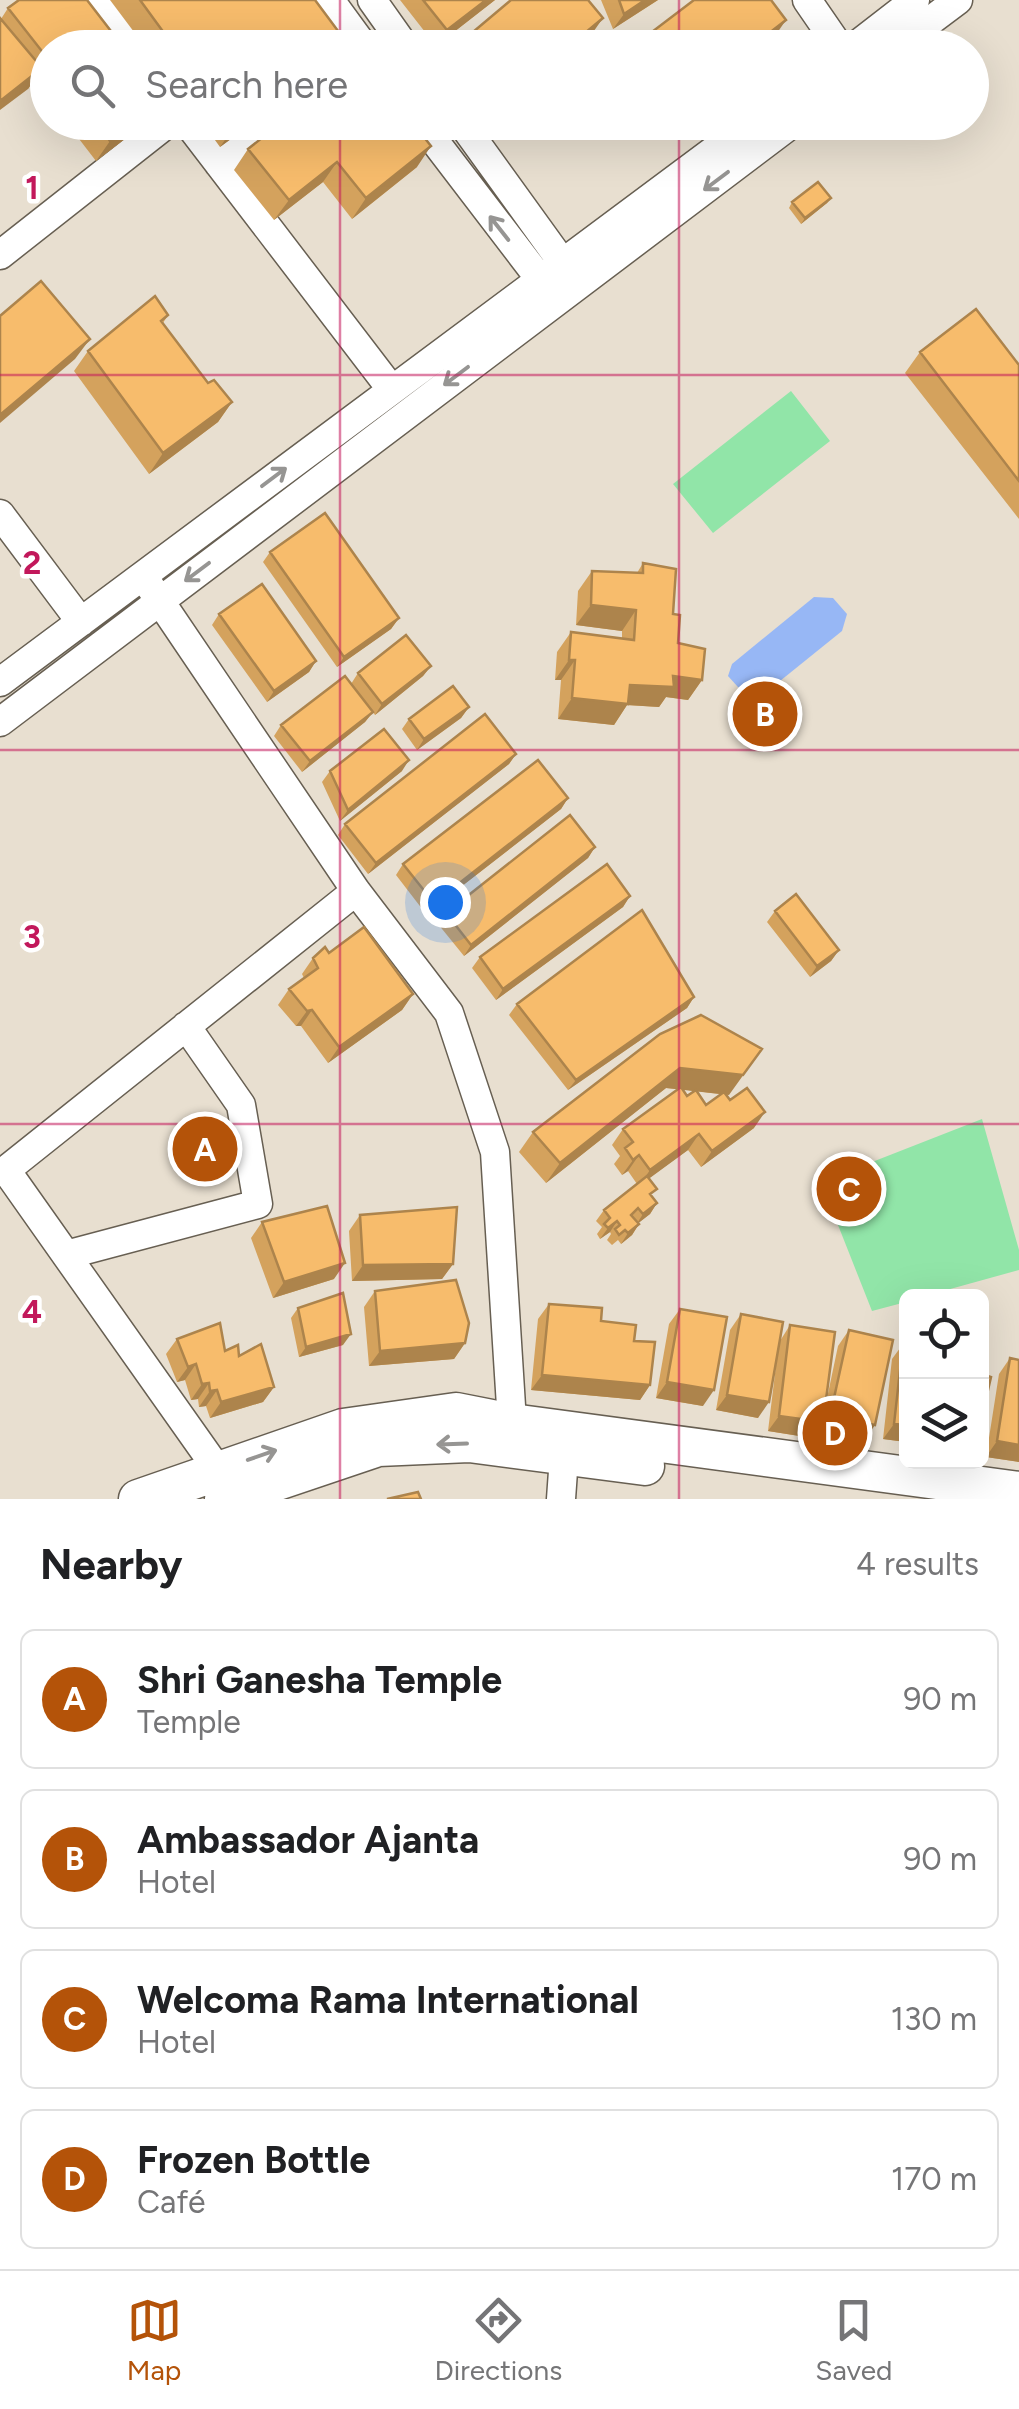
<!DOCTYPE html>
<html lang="en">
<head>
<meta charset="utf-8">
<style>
	body { margin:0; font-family:Figtree,sans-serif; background:#f6f6f6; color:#202124 }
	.controls { position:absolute; right:30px; bottom:30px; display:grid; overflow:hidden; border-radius:15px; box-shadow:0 10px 40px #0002 }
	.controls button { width:90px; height:90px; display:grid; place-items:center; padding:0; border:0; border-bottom:2px solid #e0e0e0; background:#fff; color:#202124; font:50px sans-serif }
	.you { position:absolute; left:445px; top:902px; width:35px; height:35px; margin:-25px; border:8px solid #fff; border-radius:50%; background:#1a73e8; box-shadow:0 0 0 15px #1a73e833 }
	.badge { display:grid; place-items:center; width:65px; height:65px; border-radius:50%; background:#b45309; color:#fff; font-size:32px; font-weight:700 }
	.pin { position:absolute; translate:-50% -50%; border:5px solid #fff; box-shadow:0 2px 10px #0006 }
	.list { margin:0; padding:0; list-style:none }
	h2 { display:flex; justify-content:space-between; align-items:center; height:130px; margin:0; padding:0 40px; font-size:42px }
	h2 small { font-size:32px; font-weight:400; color:#757577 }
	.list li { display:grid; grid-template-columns:65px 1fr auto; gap:30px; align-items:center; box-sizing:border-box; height:140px; margin:0 20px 20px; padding:0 20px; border:2px solid #e0e0e0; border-radius:15px }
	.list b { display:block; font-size:38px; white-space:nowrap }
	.list p { margin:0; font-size:32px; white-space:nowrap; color:#757577 }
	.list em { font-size:32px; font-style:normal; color:#757577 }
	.icon { flex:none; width:55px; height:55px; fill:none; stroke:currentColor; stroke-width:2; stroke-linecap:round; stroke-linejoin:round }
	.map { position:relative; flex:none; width:1019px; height:1499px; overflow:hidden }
	.search { position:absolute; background:#fff; box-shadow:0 10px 40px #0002; left:30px; right:30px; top:30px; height:110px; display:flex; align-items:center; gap:25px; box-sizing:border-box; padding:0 35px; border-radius:55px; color:#757577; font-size:38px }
	.sheet { height:770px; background:#fff }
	nav { display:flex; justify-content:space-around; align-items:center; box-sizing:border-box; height:140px; border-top:2px solid #e0e0e0; background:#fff; font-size:28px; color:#757577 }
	nav a { display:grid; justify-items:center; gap:5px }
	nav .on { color:#b45309 }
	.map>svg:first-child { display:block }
</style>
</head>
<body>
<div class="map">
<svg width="1019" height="1499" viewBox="0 0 1019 1499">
	<rect width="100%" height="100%" fill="#e8dfd0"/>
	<path fill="#91e5a8" d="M791 391 830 441 713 533 673 484Z
		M982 1119 1019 1250V1270L925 1296H906V1302L872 1311 821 1182Z"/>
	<path fill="#97b7f5" d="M814 597 833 598 847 614 842 631 759 698 747 697 728 676 732 664Z"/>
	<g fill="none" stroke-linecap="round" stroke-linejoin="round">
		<g stroke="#675f52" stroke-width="31">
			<path id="street" d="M95 0 131 48
				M330 0 365 48
				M372 0 406 48
				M807 0 840 48
				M853 48 915 0
				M894 48 958 0
				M187 122 392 390
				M420 122 540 279 554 285
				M461 122 562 262 567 280
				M219 164 272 122
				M0 255 169 122
				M0 514 81 622
				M143 576 356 891 449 1013 495 1152 513 1438
				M0 682 752 122
				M0 722 794 122
				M66 1255 258 1204 241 1105 186 1026
				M558 1442 564 1457 561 1499
				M218 1470 6 1170 356 891"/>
		</g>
		<g stroke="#675f52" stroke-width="41">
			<path id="secondary" d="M138 1499 343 1428 456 1412 512 1423 1019 1491
				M224 1499 378 1447 469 1443 645 1466"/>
		</g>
		<use href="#street" stroke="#fff" stroke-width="28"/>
		<use href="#secondary" stroke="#fff" stroke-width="38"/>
	</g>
	<path fill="#d4a25d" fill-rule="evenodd" d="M110 0H315L344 48H146Z
		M400 0H495L436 46Z
		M601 0H658L613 29Z
		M8 8 48 48V98L34 80 28 89 1 19Z
		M66 122H147L96 161Z
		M202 122H254L220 147Z
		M248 149 417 167 352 219 323 182 274 220 234 170Z
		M831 198 827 203 801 224 789 208 792 202Z
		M168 315 163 323 208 383 232 402 218 422 149 474 74 371 88 351Z
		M920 352 1019 365V519L905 373Z
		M270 552 399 618 391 629 337 667 263 562Z
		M643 563 673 614 678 643 702 680 688 700 666 697 659 707 627 705 614 725 558 719 561 680H555L557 652 571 632 622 638V631L576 625 578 591 592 571 637 573Z
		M219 614 316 661 309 672 267 702 212 625Z
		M431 666 423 676 375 715 373 712 365 722 302 772 274 736 281 725 351 684 358 673Z
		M469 707 461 718 417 750 402 729 409 719Z
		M516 754 509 764 368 874 338 835 345 824Z
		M330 771H402L340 821 322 782Z
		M568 798 561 809 426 914 396 875 403 864Z
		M595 847 588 858 464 956 438 924 446 913Z
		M630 896 623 907 496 1000 472 968 480 957Z
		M775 911 839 950 831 961 810 977 767 922Z
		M329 953 413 994 402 1010 328 1063 301 1026H296L278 1005 289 989 304 978 302 974 313 958Z
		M694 997 687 1008 568 1090 509 1015 517 1004Z
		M660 1034 729 1095 726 1094 754 1128 701 1167 688 1150 649 1178 652 1197 657 1203 650 1214 638 1223 639 1224 632 1235 621 1244 618 1240 612 1245 607 1240 611 1234 610 1232 600 1239 597 1234 602 1227 596 1221 604 1210 637 1184 628 1171 622 1175 614 1164 620 1156 612 1145 623 1129 678 1089 666 1088 546 1183 519 1152 533 1132ZM683 1090H688L694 1091 687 1096ZM696 1091 711 1093 721 1094 706 1105Z
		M200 1139 214 1153 207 1159 197 1155 196 1145Z
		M360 1215 453 1264 442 1279 352 1281 349 1231Z
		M262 1222 334 1279 273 1298 251 1238Z
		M375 1291 465 1343 454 1359 369 1366 364 1307Z
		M549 1304 601 1321 634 1341 650 1385 640 1400 531 1390 538 1319Z
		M298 1308 343 1345 299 1357 291 1318Z
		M680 1309 703 1406 656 1398 669 1324Z
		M741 1314 780 1341 790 1325 826 1403 838 1346 849 1330 864 1441 820 1431 821 1425 812 1438 768 1431 779 1341 758 1418 716 1410 730 1330Z
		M177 1339 225 1351 239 1356 274 1387 263 1402 210 1418 206 1406 199 1407 198 1399 191 1400 185 1380 177 1382 166 1354Z
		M903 1344 906 1442 883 1439 892 1359Z
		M1010 1358 1019 1360V1462L986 1457 999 1374Z"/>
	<path fill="#ad844c" d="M486 0H495L436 46 447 30Z
		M645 0H658L613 29 624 14Z
		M603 18 589 38 577 48H567Z
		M786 20 775 36 759 48H750Z
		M42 68 28 89 0 110V101Z
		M134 122H147L96 161 110 141Z
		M241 122H254L220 147 234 127Z
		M431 146 417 167 352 219 366 198Z
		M337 162 323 182 274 220 289 200Z
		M831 198 827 203 801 224 805 218Z
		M90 339 75 359 0 423V415Z
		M232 402 218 422 149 474 163 453Z
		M591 605 636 610 622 631 576 625Z
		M399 618 391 629 337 667 344 657Z
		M569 660H575L561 680H555Z
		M316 661 309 672 267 702 274 691Z
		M431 666 423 676 375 715 382 704Z
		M673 676 702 680 688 700 666 697 659 707 627 705 614 725 558 719 572 698Z
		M469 707 461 718 417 750 424 739Z
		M373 712 365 722 302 772 310 761Z
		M516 754 509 764 368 874 376 863Z
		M409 760 402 771 340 821 348 810Z
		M568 798 561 809 426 914 434 903Z
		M595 847 588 858 464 956 471 945Z
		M630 896 623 907 496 1000 503 989Z
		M839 950 831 961 810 977 817 966Z
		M413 994 402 1010 328 1063 339 1047Z
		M694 997 687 1008 568 1090 576 1080Z
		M312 1010 301 1026H296L307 1011Z
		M762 1049 729 1095 666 1088 546 1183 560 1163 680 1068Z
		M765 1112 754 1128 701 1167 712 1151Z
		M699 1134 688 1150 639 1186 650 1170Z
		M218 1148 207 1159 197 1155 201 1150Z
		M639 1155 628 1171 622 1175 633 1160Z
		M657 1203 650 1214 636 1225 643 1214Z
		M617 1221 610 1232 600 1239 608 1228Z
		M639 1224 632 1235 621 1244 628 1233Z
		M345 1263 334 1279 273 1298 284 1282Z
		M453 1264 442 1279 352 1281 363 1265Z
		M351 1334 343 1345 299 1357 306 1347Z
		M465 1343 454 1359 369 1366 380 1351Z
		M196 1364 185 1380 177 1382 188 1367Z
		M542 1375 650 1385 640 1400 531 1390Z
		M667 1382 714 1390 703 1406 656 1398Z
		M209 1383 198 1399 191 1400 202 1384Z
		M274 1387 263 1402 210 1418 221 1402Z
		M217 1390 206 1406 199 1407 210 1391Z
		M727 1395 769 1402 758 1418 716 1410Z
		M779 1416 823 1422 812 1438 768 1431Z
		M830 1416 875 1425 864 1441 820 1431Z
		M894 1424 906 1425V1442L883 1439Z
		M997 1441 1019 1445V1462L986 1457Z"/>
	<path fill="#f7bc6c" stroke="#ad844c" stroke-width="2.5" d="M19 0H87L124 48H48V59L8 8Z
		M140 0H315L347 43 341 48H175Z
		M423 0H486L447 30Z
		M511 0H588L603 18 567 48H454Z
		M619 0H645L624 14Z
		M694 0H771L786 20 750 48H644L640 41Z
		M0 18 42 68 0 101Z
		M96 122H134L110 141Z
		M282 122H412L431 146 366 198 337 162 289 200 248 149Z
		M818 182 831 198 805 218 792 202Z
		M41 281 90 339 0 415V316Z
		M155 296 168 315 161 321 208 383 214 380 232 402 163 453 88 351Z
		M976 309 1019 365V481L920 352Z
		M325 513 399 618 344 657 270 552Z
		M643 563 676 569 673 614 680 615 678 643 705 649 702 680 673 676 674 687 630 685 628 704 572 698 575 660H569L571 632 634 640 636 610 591 605 592 571 643 573Z
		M262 584 316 661 274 691 219 614Z
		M406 635 431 666 382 704 358 673Z
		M345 676 373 712 310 761 281 725Z
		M453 686 469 707 424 739 409 719Z
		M485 714 516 754 376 863 345 824Z
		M384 729 409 760 348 810 330 771Z
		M538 760 568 798 434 903 403 864Z
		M570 815 595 847 471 945 446 913Z
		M607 864 630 896 503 989 480 957Z
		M796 894 839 950 817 966 775 911Z
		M642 910 694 997 576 1080 517 1004Z
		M364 927 413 994 339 1047 312 1010 307 1011 289 989 318 968 313 958 325 947 329 953Z
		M701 1015 762 1049 743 1075 680 1068 560 1163 533 1132 660 1034Z
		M681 1087 687 1096 696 1090 706 1105 724 1092 730 1100 747 1088 765 1112 712 1151 699 1134 650 1170 639 1155 633 1160 625 1148 633 1142 623 1129Z
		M208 1134 217 1138 218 1148 211 1153 201 1150 200 1139Z
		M647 1176 657 1189 650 1194 657 1203 643 1214 638 1208 631 1215 639 1224 628 1233 625 1230 619 1235 615 1229 620 1225 617 1221 608 1228 604 1224 610 1218 604 1210Z
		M327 1206 345 1263 284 1282 262 1222Z
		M457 1207 453 1264 363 1265 360 1215Z
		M456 1280 469 1323 465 1343 380 1351 375 1291Z
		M343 1293 351 1334 306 1347 298 1308Z
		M549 1304 602 1308 601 1321 636 1325 634 1341 655 1342 650 1385 542 1375Z
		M680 1309 727 1317 714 1390 667 1382Z
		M741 1314 783 1322 769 1402 727 1395Z
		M220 1323 225 1351 238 1345 239 1356 261 1344 274 1387 221 1402 217 1390 210 1391 209 1383 202 1384 196 1364 188 1367 177 1339Z
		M790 1325 835 1332 823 1422 779 1416Z
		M849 1330 893 1340 875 1425 830 1416Z
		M903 1344H906V1425L894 1424Z
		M1010 1358 1019 1360V1445L997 1441Z
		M982 1374 991 1377 982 1416Z
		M418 1492 421 1499H387Z"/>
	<defs><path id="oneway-shaft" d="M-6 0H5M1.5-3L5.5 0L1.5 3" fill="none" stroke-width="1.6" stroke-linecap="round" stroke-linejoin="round" transform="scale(2.5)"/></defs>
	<g stroke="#969593">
		<use href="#oneway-shaft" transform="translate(716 181) rotate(143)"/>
		<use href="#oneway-shaft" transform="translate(499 228) rotate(-128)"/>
		<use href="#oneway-shaft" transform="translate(456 376) rotate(143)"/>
		<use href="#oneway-shaft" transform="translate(274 477) rotate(-37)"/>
		<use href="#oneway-shaft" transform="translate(197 572) rotate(143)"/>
		<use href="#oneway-shaft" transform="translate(452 1444) rotate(178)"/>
		<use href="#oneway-shaft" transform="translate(262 1455) rotate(-19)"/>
	</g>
	<path fill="none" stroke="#c2185b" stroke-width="2.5" stroke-opacity="0.55" d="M340 0V48M679 0V48M340 122V1499M679 122V1499M0 375H1019M0 750H1019M0 1124H1019"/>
	<g font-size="32" text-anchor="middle" font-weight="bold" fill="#c2185b" stroke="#fff" stroke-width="9" stroke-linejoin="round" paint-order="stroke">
		<text x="32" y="199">1</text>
		<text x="32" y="574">2</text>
		<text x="32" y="948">3</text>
		<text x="32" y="1323">4</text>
	</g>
</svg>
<div class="controls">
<button><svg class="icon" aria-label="locate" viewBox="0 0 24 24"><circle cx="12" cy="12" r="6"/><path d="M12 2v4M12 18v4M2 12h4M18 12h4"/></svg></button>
<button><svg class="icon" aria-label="layers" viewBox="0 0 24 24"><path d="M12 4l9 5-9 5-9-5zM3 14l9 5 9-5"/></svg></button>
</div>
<div class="you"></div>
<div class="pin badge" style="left:205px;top:1149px">A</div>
<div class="pin badge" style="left:765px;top:714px">B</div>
<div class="pin badge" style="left:849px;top:1189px">C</div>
<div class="pin badge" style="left:835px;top:1433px">D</div>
<div class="search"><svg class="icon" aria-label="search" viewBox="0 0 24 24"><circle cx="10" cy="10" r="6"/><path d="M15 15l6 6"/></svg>Search here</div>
</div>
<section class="sheet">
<h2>Nearby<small>4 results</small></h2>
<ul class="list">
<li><span class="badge">A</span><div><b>Shri Ganesha Temple</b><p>Temple</p></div><em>90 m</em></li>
<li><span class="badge">B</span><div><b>Ambassador Ajanta</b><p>Hotel</p></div><em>90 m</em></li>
<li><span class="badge">C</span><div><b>Welcoma Rama International</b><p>Hotel</p></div><em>130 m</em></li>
<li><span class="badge">D</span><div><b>Frozen Bottle</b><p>Café</p></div><em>170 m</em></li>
</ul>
</section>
<nav>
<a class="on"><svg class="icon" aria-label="map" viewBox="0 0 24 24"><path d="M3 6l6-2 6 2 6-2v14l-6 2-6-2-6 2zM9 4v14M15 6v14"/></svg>Map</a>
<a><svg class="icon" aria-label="directions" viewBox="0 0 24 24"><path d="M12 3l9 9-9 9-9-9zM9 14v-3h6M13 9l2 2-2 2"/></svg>Directions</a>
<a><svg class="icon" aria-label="saved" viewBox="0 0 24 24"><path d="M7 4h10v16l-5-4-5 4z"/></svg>Saved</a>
</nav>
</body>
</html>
